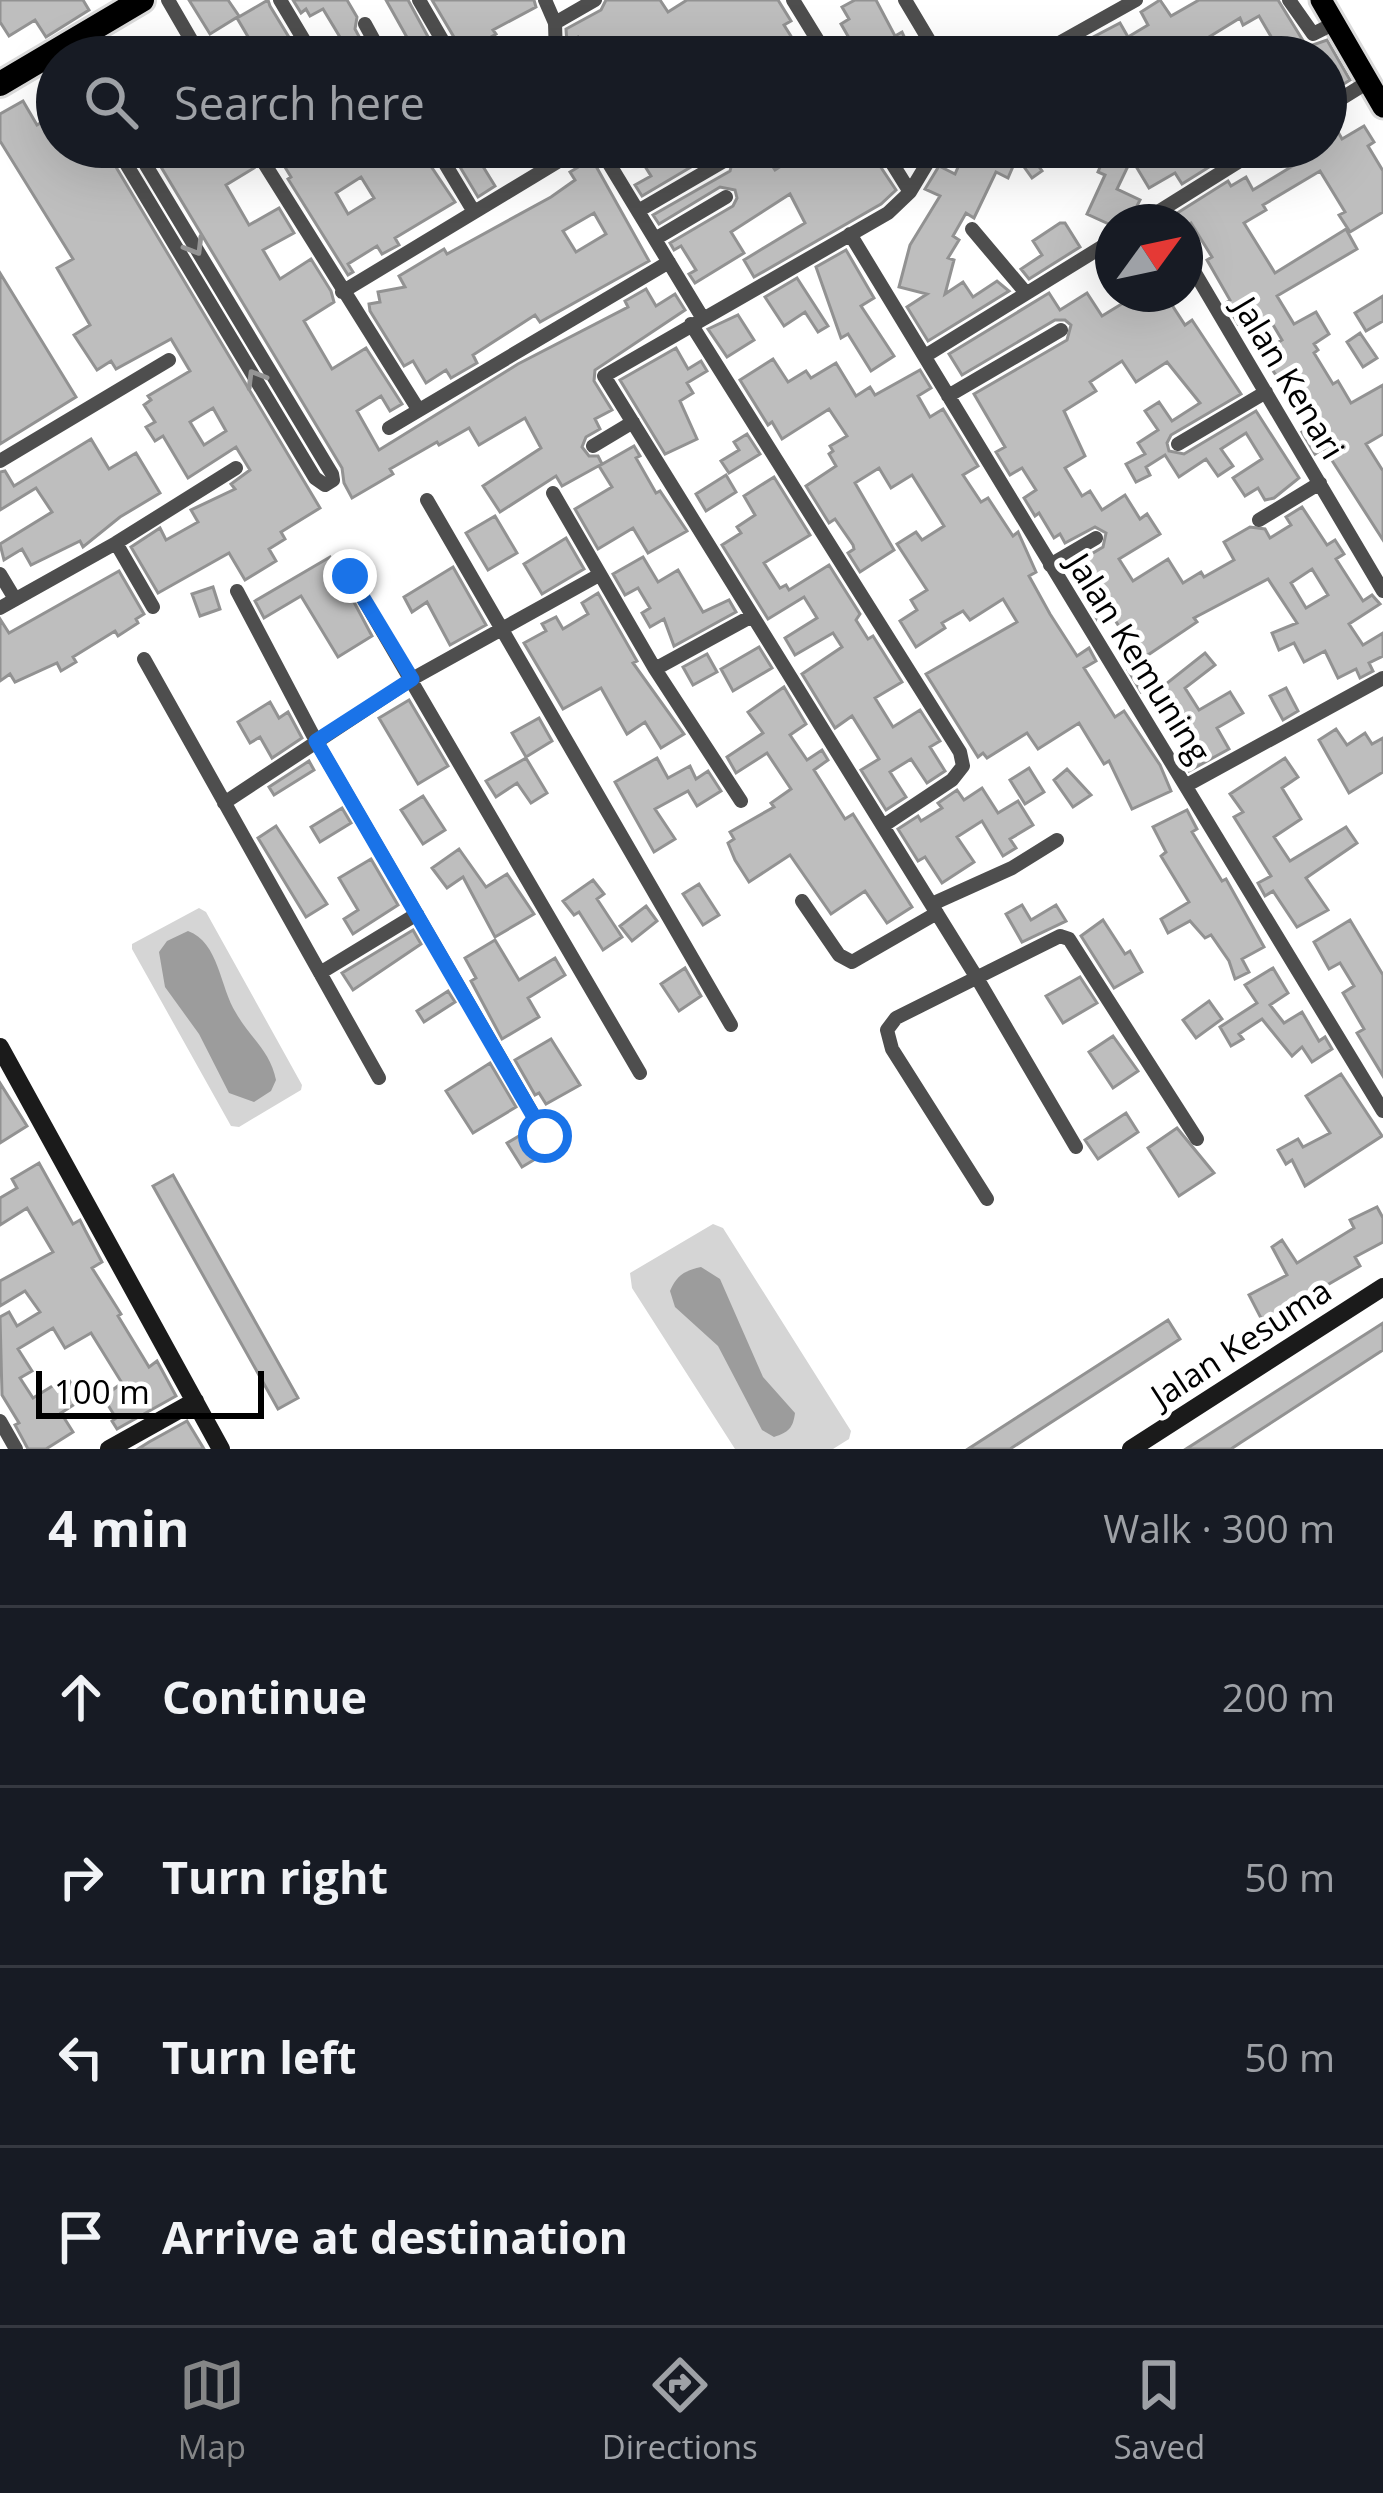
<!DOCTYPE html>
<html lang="en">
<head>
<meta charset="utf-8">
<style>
	body { margin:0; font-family:"Open Sans",sans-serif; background:#20242c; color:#f1f3f6 }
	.compass { position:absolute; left:1095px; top:204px; width:108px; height:108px; border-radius:50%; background:#171b24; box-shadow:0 12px 48px #0002; rotate:57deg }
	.scale { position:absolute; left:36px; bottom:30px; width:228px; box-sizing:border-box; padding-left:12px; border:6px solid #000; border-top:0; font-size:33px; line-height:42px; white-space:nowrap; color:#000; -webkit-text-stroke:9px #fff; paint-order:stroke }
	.stop { position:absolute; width:36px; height:36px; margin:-27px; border:9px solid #1a73e8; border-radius:50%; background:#fff }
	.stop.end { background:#1a73e8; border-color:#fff; box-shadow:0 3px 12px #0008 }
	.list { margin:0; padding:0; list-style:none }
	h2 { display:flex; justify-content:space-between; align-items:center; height:156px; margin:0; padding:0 48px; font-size:51px }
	h2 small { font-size:39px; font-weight:400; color:#9ea1a6 }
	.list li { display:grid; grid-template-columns:78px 1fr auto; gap:36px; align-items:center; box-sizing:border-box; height:180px; padding:0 48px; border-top:3px solid #363941 }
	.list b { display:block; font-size:45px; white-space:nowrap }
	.list em { font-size:39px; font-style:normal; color:#9ea1a6 }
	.icon { flex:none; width:66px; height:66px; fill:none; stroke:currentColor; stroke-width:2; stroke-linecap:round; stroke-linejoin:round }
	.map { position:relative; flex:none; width:1383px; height:1449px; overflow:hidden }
	.search { position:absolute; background:#171b24; box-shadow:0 12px 48px #0002; left:36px; right:36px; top:36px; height:132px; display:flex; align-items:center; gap:30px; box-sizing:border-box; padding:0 42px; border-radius:66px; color:#9ea1a6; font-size:45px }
	.sheet { height:876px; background:#171b24 }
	nav { display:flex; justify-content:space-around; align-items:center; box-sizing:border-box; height:168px; border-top:3px solid #363941; background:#171b24; font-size:33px; color:#9ea1a6 }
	nav a { display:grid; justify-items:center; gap:6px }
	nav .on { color:#858687 }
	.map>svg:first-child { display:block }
</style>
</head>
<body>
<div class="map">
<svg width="1383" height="1449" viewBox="0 0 1383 1449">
	<rect width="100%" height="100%" fill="#fff"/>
	<path fill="#d5d5d5" d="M199 908 206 912 302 1085 301 1090 239 1127 231 1126 132 949V944Z
		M713 1224 723 1228 851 1431 849 1439 833 1449H735L632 1288 630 1273Z"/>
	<path fill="#9c9c9c" d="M188 931C219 942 220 988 236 1013 250 1038 270 1050 276 1080L271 1091 254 1102 229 1093 199 1034 165 987 159 952 167 941Z
		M701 1267 720 1279 763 1377 795 1413C793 1428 789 1432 774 1437L762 1430 718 1346 675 1307 670 1291C677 1275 684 1271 701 1267Z"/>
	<path fill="#bebebe" stroke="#929292" stroke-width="3" fill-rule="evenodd" d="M0 0H83L89 10 46 37 35 20 9 36 0 22Z
		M189 0H228L239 16 210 34Z
		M268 0 270 6 301 57H260L237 18Z
		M293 0H347L357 17 355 29 370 57H352L323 9 310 16 306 9 301 13Z
		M386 0H408L439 57H418Z
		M432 0H534L536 7 493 30 496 34 458 57V44Z
		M606 0H660L668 12 687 0H778L791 21 784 25 804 57H723L712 39 678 57H591L578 37 567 44 566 29 601 10Z
		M855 0H876L895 36 902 32 909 47 897 53 899 57H860L841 24 849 19 842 7Z
		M1160 0 1171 16 1199 0H1278L1307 47 1327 40 1350 80 1326 95V57H1283L1259 16 1243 25 1240 18 1209 37 1221 57H1083L1076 46 1120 23 1128 37 1148 25 1141 12Z
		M23 101 37 125 57 113V147H104L320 508 281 532 285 539 269 549 276 561 245 580 229 553 158 593 131 547 160 528 166 540 198 522 191 510 235 489 231 484 250 470 236 447 188 478 163 436 155 441 146 427 155 422 144 405 151 400 148 396 190 371 171 339 116 369 111 361 97 370 74 335 90 325 57 268 73 259 0 141V114ZM213 408 226 431 204 445 190 422Z
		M1364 126 1374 142 1368 146 1383 171V212L1350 232 1339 215 1345 212 1320 171 1263 205 1266 210 1244 223 1275 273 1346 229 1357 249 1277 296 1294 324 1316 312 1329 334 1314 344 1318 350 1314 353 1333 384 1338 381 1351 403 1383 385V434L1366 444 1383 471V540L1324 448 1315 454 1302 432 1311 427 1261 353 1282 340 1269 318 1258 325 1252 315 1238 324 1226 303 1230 300 1207 260 1212 257 1191 223 1185 227V222H1163L1228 181 1231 186 1246 177 1253 190 1304 159 1297 147H1326V137L1337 130 1342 139Z
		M149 147H243L254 168 226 185 249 225 279 208 294 233 263 250 280 279 311 259 331 291 334 302 304 321 332 369 366 348 402 404 390 411 381 396 357 411 379 450 518 364 628 307 625 301 646 289 656 306 675 294 685 310 595 370 594 381 612 410 595 419 600 429 586 437 582 447 589 456H598L602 464 562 486 556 476 500 512 483 486 541 448 525 418 479 445 469 428 439 445 437 442 390 469 393 474 352 498 344 483 342 468Z
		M267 147H308L317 163 344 147H418L455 202 395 238 399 245 382 254 377 246 348 264 353 272 348 275 288 179 291 177 277 154 273 157ZM361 177 374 198 348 214 336 193Z
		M448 147H471L495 186 478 197Z
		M633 147H727L730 152 718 151 642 196 635 185 651 176Z
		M750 147H760L775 170 795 157 789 147H851L858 158 870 151 896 190 881 204 754 277 744 260 805 223 790 194 731 232 744 253 695 283 689 274 696 270 681 246 674 250 670 243 733 206 737 198 735 190 720 187 659 224 653 215 730 171 734 157Z
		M967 147H1025L1042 171 1032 178 1017 157 1008 178 996 172 974 218 966 213 953 236 959 240 948 258 954 260 945 294 963 282 973 297 997 281 1009 291 928 341 907 307 927 294 899 287 910 245 940 196 925 189 939 166 955 174Z
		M1148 147 1153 153 1162 147H1207L1217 162 1182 184 1175 173 1149 188 1131 158Z
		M1106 153 1129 164 1117 189 1140 200 1129 222H1113V226L1087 214 1105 175 1098 172Z
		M592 159 649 261 540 322 535 315 473 355 477 363 451 378 446 370 426 383 413 361 404 366 370 311 369 304 380 302 378 292 405 287 399 276 444 249 447 254 551 197 575 180 570 172ZM594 213 606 234 576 252 563 231Z
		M1060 223H1065L1080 247 1029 279 1021 269 1042 255 1033 241Z
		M846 250 874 298 861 306 894 356 871 371 848 334 841 338 816 267Z
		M0 273 76 397 0 444Z
		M797 278 828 326 818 332 805 312 784 326 765 297Z
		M1049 293 1060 310 1087 293 1102 316 1133 297 1139 306 1157 294H1182L1170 302 1185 325 1192 320 1241 394 1171 435 1167 443 1169 451 1184 454 1256 411 1299 478 1274 498 1265 500 1258 488 1245 496 1233 478 1262 459 1246 433 1221 449 1233 466 1218 476 1206 459 1179 477 1165 455 1146 467 1150 475 1136 482 1126 464 1145 454 1138 443 1158 430 1145 411 1159 402 1172 421 1200 403 1167 362 1136 382 1122 361 1090 382 1096 391 1064 411 1085 456 1065 468 1082 496 1090 491 1102 510 1125 495 1140 519 1147 514 1160 534 1119 559 1133 581 1168 559 1183 583 1201 572 1204 577 1234 560 1224 542 1250 527 1265 529 1270 538 1291 525 1286 517 1302 507 1327 545 1335 540 1344 554 1336 559 1363 601 1372 595 1380 604 1349 624 1363 645 1383 633V656L1369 663 1373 671 1360 678 1356 669 1338 678 1325 651 1304 662 1294 643 1279 650 1272 633 1297 623 1268 579 1194 618 1197 622 1145 657 1160 680 1141 692 1128 670 1136 665 1129 653 1134 650 1113 617 1100 624 1089 606 1096 602 1071 566 1103 547 1106 533 1095 527 1065 543 1060 534 1054 538 1039 513 1035 516 1024 498 1036 490 1022 468 1010 475 996 452 1005 447 974 394 1067 340 1071 325 1065 320H1055L962 375 949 354ZM1312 569 1328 595 1306 608 1291 583Z
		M1383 296V321L1366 331 1355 313Z
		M738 315 754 340 727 357 708 329Z
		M1360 333 1377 358 1363 367 1347 342Z
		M676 348 688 369 701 361 707 371 687 383 693 393 680 401 697 439 665 454 620 380Z
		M773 359 788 382 806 371 811 378 836 363 856 396 870 387 875 395 920 370 931 388 918 396 930 417 943 409 978 466 963 475 981 502 988 498 1013 536 1018 532 1036 572 1029 576 1050 614 1077 656 1089 648 1096 661 1084 668 1115 717 1124 711 1160 765 1171 791 1132 809 1109 761 1104 764 1079 723 1038 749 1027 733 987 758 983 753 978 757 926 674 1017 622 1003 599 970 620 963 611 942 623 945 628 916 647 900 621 917 610 911 600 927 590 897 544 916 532 922 540 944 526 912 475 891 488 879 468 855 483 894 550 860 572 848 553 854 549 853 545 835 519 829 523 806 486 836 466 829 454 833 451 830 446 847 436 829 409 782 439 772 422 768 425 740 380Z
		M747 434 760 454 729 473 721 461 739 450 734 442Z
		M91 439 109 469 136 453 160 493 120 517 83 547 80 541 31 565 22 549 4 560 0 544 52 512 36 488 0 510V472L5 471 14 486Z
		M634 446 640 456 636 458 656 493 660 491 687 531 648 553 633 528 598 549 575 509 612 487 599 466Z
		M726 475 736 492 706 511 696 494Z
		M774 477 810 535 764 563 780 588 786 585 789 590 829 565 860 614 856 620 868 639 873 636 902 682 875 698 893 727 920 710 940 741 930 747 945 771 927 783 911 759 890 772 906 797 886 810 861 770 879 759 852 716 835 728 802 674 842 647 833 633 795 655 785 638 817 618 804 597 768 619 722 545 741 533 737 527 755 515 744 496Z
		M495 516 517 553 488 570 466 533Z
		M566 538 584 569 542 594 524 564Z
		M330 557 372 636 338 657 301 596 264 618 255 601Z
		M643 557 658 582 678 570 703 612 729 600 736 612 674 646 664 619 650 627 642 613 650 608 638 588 625 595 613 574Z
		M453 567 486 625 450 645 427 602 412 612 404 597Z
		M119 571 144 614 136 619 138 623 118 636 115 631 73 657 76 662 61 671 57 663 15 682 10 674 0 681V619L9 633Z
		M213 587 220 609 200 616 192 594Z
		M598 593 637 661 633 663 684 734 661 748 645 722 627 734 601 688 563 709 524 643 546 631 542 624 556 617 563 629 588 614 582 603Z
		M759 647 772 668 733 691 721 669Z
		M1205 653 1215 665 1185 688 1199 710 1230 692 1243 713 1217 728 1229 749 1189 771 1182 758 1193 752 1157 691Z
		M707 654 717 672 693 685 683 667Z
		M784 687 806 724 790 735 807 760 822 750 828 760 814 770 845 819 853 814 912 907 887 923 865 891 831 914 790 855 749 882 735 860 728 843 734 839 730 832 774 807 771 803 791 789 767 753 736 773 727 757 763 733 748 712Z
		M1286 688 1298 711 1283 720 1270 696Z
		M409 700 448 766 418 784 379 718Z
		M270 702 279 718 288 712 302 738 272 758 260 737 250 743 238 722Z
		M539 718 552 741 526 757 512 733Z
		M1336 729 1347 745 1365 733 1372 744 1383 738V772L1349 793 1319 740Z
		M526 758 547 793 531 803 517 783 496 797 486 781Z
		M657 758 668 778 690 766 696 779 708 771 721 791 697 806 688 791 655 809 675 839 654 852 615 782Z
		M1285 758 1298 777 1282 788 1301 819 1274 837 1290 861 1346 827 1357 843 1306 878 1328 910 1297 927 1273 891 1265 896 1258 883 1271 876 1234 817 1243 812 1230 794Z
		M309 761 314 770 274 795 269 787Z
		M1029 768 1044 792 1025 804 1010 780Z
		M1067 769 1091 795 1073 807 1054 780Z
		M982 788 998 813 1018 801 1033 825 1010 839 1016 848 1003 856 982 821 957 837 974 862 942 883 925 857 918 861 898 829 918 816 921 821 942 808 938 803 957 790 964 800Z
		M423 796 445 830 423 844 401 810Z
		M342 808 351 823 320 842 311 827Z
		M1187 810 1197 829 1192 832 1222 881 1226 879 1264 947 1242 959 1249 972 1235 979 1229 961 1211 935 1205 938 1190 921 1168 933 1161 919 1189 902 1161 856 1166 852 1153 827Z
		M276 826 327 904 306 917 258 838Z
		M459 849 486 887 507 874 534 914 495 937 463 877 447 888 432 868Z
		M371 859 398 905 353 934 344 919 358 910 339 878Z
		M593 880 604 894 597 899 622 937 603 950 579 912 574 915 563 901Z
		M699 884 719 915 703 925 683 894Z
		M1022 905 1031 920 1056 905 1066 921 1022 942 1006 914Z
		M646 906 657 921 632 941 620 926Z
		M1103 920 1125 954 1130 951 1142 972 1114 988 1081 936Z
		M1350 920 1383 975V1076L1357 1033 1364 1029 1343 993 1354 986 1340 963 1329 969 1314 942Z
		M413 930 421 944 353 990 342 973Z
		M495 940 519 980 555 958 565 975 528 998 539 1017 502 1039 471 981 476 978 465 958Z
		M685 968 701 996 679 1011 661 984Z
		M1273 968 1288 993 1270 1005 1284 1023 1302 1012 1319 1041 1325 1037 1332 1049 1312 1062 1302 1047 1292 1056 1262 1019 1239 1034 1243 1039 1231 1046 1220 1027 1257 1003 1245 985Z
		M1080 977 1097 1003 1063 1023 1046 996Z
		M448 991 455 1002 424 1022 417 1011Z
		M1209 1001 1222 1019 1196 1038 1183 1020Z
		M1113 1036 1138 1071 1113 1088 1089 1052Z
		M551 1039 580 1085 546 1104 539 1093 535 1095 515 1060Z
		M490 1063 516 1107 473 1133 446 1091Z
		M1341 1074 1382 1136 1305 1186 1292 1160 1286 1164 1278 1150 1298 1139 1303 1147 1330 1133 1306 1096Z
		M0 1083 27 1126 0 1143Z
		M1126 1113 1138 1132 1098 1159 1085 1140Z
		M1177 1128 1214 1173 1179 1196 1148 1148Z
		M529 1130 539 1145 532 1149 537 1158 522 1167 507 1143Z
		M39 1163 73 1224 80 1220 85 1230 102 1262 92 1268 121 1314 118 1316 149 1367 157 1361 176 1396 117 1429 112 1421 116 1418 103 1397 122 1383 91 1333 65 1348 53 1328 18 1349 32 1371 20 1378 33 1398 67 1377 81 1400 61 1413 73 1432 46 1449H28L15 1425 19 1423 2 1395 0 1317 9 1312 17 1326 40 1312 25 1291 0 1306V1281L53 1252 27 1208 0 1225V1198L17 1188 12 1179Z
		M173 1175 298 1398 278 1409 153 1186Z
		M1377 1207 1383 1218V1242L1355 1257 1360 1266 1263 1322 1249 1295 1287 1275 1272 1247 1282 1240 1297 1263 1354 1228 1350 1220Z
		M1168 1320 1180 1339 1047 1425 1010 1449H968Z
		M1383 1323V1350L1240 1443 1231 1449H1186Z
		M187 1421 204 1449H138L149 1442Z"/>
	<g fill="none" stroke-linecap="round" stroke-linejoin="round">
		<g stroke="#dbdbdb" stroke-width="27">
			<path id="primary" d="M1321 0 1383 107"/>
		</g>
		<g stroke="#dbdbdb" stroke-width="30">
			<path id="highway" d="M0 84 142 0"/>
		</g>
		<path stroke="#4e4e4e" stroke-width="14" d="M168 0 201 57
			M280 0 314 57
			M419 0 448 50
			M545 0 555 23 556 57
			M793 0 828 57
			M905 0 939 57
			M1289 0 1313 34 1335 23
			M555 23 595 0
			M365 24 383 57
			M1034 57 1136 0
			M1326 108 1368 82
			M116 147 315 478 325 485 333 480 332 474 135 147
			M254 147 418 409
			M435 147 474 212
			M599 147 702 317
			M882 147 910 192
			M937 147 910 192 888 213 604 376 977 978 1076 1147
			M638 211 724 161
			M1142 222 1262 147
			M972 229 1026 293
			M850 234 1383 1111
			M655 239 726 197
			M1185 256 1383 591
			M342 292 582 147
			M691 324 960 752 963 766 952 780 883 826
			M925 356 1113 240
			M948 396 1061 330
			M389 428 669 262
			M1178 444 1266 392
			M593 446 633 422
			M0 461 169 360
			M553 493 655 669 752 616
			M427 500 731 1025
			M1259 520 1320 483
			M116 543 153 607
			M1050 565 1096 538
			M0 574 15 599
			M350 576 640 1073
			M237 591 316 741 545 1135
			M0 608 116 543 236 468
			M144 659 379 1078
			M655 669 741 801
			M1187 785 1383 678
			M224 803 412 679 599 575
			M802 901 839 955 852 962 937 913
			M932 904 1012 868 1057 840
			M320 973 417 914
			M987 1199 892 1049 887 1030 896 1018 1060 936 1069 939 1197 1139
			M0 1421 16 1449"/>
		<path stroke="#1b1b1b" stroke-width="18" d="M0 1047 221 1449
			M109 1449 195 1401
			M1131 1449 1383 1287"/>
		<use href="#primary" stroke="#000" stroke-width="21"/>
		<use href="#highway" stroke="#000" stroke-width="24"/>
	</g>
	<defs><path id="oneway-chevron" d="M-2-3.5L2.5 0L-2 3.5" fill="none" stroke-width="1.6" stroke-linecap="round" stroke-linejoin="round" transform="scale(3)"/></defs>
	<g stroke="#959595">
		<use href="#oneway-chevron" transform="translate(195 247) rotate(59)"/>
		<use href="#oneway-chevron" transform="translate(255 378) rotate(-121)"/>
	</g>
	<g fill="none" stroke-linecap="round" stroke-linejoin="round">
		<path stroke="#1a73e8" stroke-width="15" d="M350 576 412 679 316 741 545 1136"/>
	</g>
	<g text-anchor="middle" stroke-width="10" stroke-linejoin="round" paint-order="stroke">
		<g font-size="33" fill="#000" stroke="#fff">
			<text transform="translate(1289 378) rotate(59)" y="12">Jalan Kenari</text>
			<text transform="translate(1139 658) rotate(58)" y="12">Jalan Kemuning</text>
			<text transform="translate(1241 1343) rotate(-33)" y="12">Jalan Kesuma</text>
		</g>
	</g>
</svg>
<svg class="compass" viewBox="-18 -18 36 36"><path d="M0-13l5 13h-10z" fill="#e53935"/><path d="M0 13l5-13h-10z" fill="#9ea1a6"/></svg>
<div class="scale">100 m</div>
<div class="stop" style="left:545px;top:1136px"></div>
<div class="stop end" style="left:350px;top:576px"></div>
<div class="search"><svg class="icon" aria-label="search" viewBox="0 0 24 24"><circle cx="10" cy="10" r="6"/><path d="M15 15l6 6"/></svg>Search here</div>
</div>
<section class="sheet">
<h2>4 min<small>Walk · 300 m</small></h2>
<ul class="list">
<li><svg class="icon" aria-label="ahead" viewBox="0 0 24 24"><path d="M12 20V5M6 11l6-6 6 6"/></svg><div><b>Continue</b></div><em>200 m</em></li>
<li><svg class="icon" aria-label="right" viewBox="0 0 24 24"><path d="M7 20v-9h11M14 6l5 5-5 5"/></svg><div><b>Turn right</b></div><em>50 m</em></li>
<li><svg class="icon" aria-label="left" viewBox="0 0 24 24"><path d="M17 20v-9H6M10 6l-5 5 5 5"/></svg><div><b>Turn left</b></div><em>50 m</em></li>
<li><svg class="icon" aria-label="arrive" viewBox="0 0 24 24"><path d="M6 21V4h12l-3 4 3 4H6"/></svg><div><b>Arrive at destination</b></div></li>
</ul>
</section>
<nav>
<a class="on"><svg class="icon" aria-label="map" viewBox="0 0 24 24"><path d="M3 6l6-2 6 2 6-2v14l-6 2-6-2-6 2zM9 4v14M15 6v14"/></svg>Map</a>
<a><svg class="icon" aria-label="directions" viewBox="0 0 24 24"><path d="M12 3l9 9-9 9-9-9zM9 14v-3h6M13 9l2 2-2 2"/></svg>Directions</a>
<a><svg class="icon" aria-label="saved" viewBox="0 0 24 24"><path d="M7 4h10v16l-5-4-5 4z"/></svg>Saved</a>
</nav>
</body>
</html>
